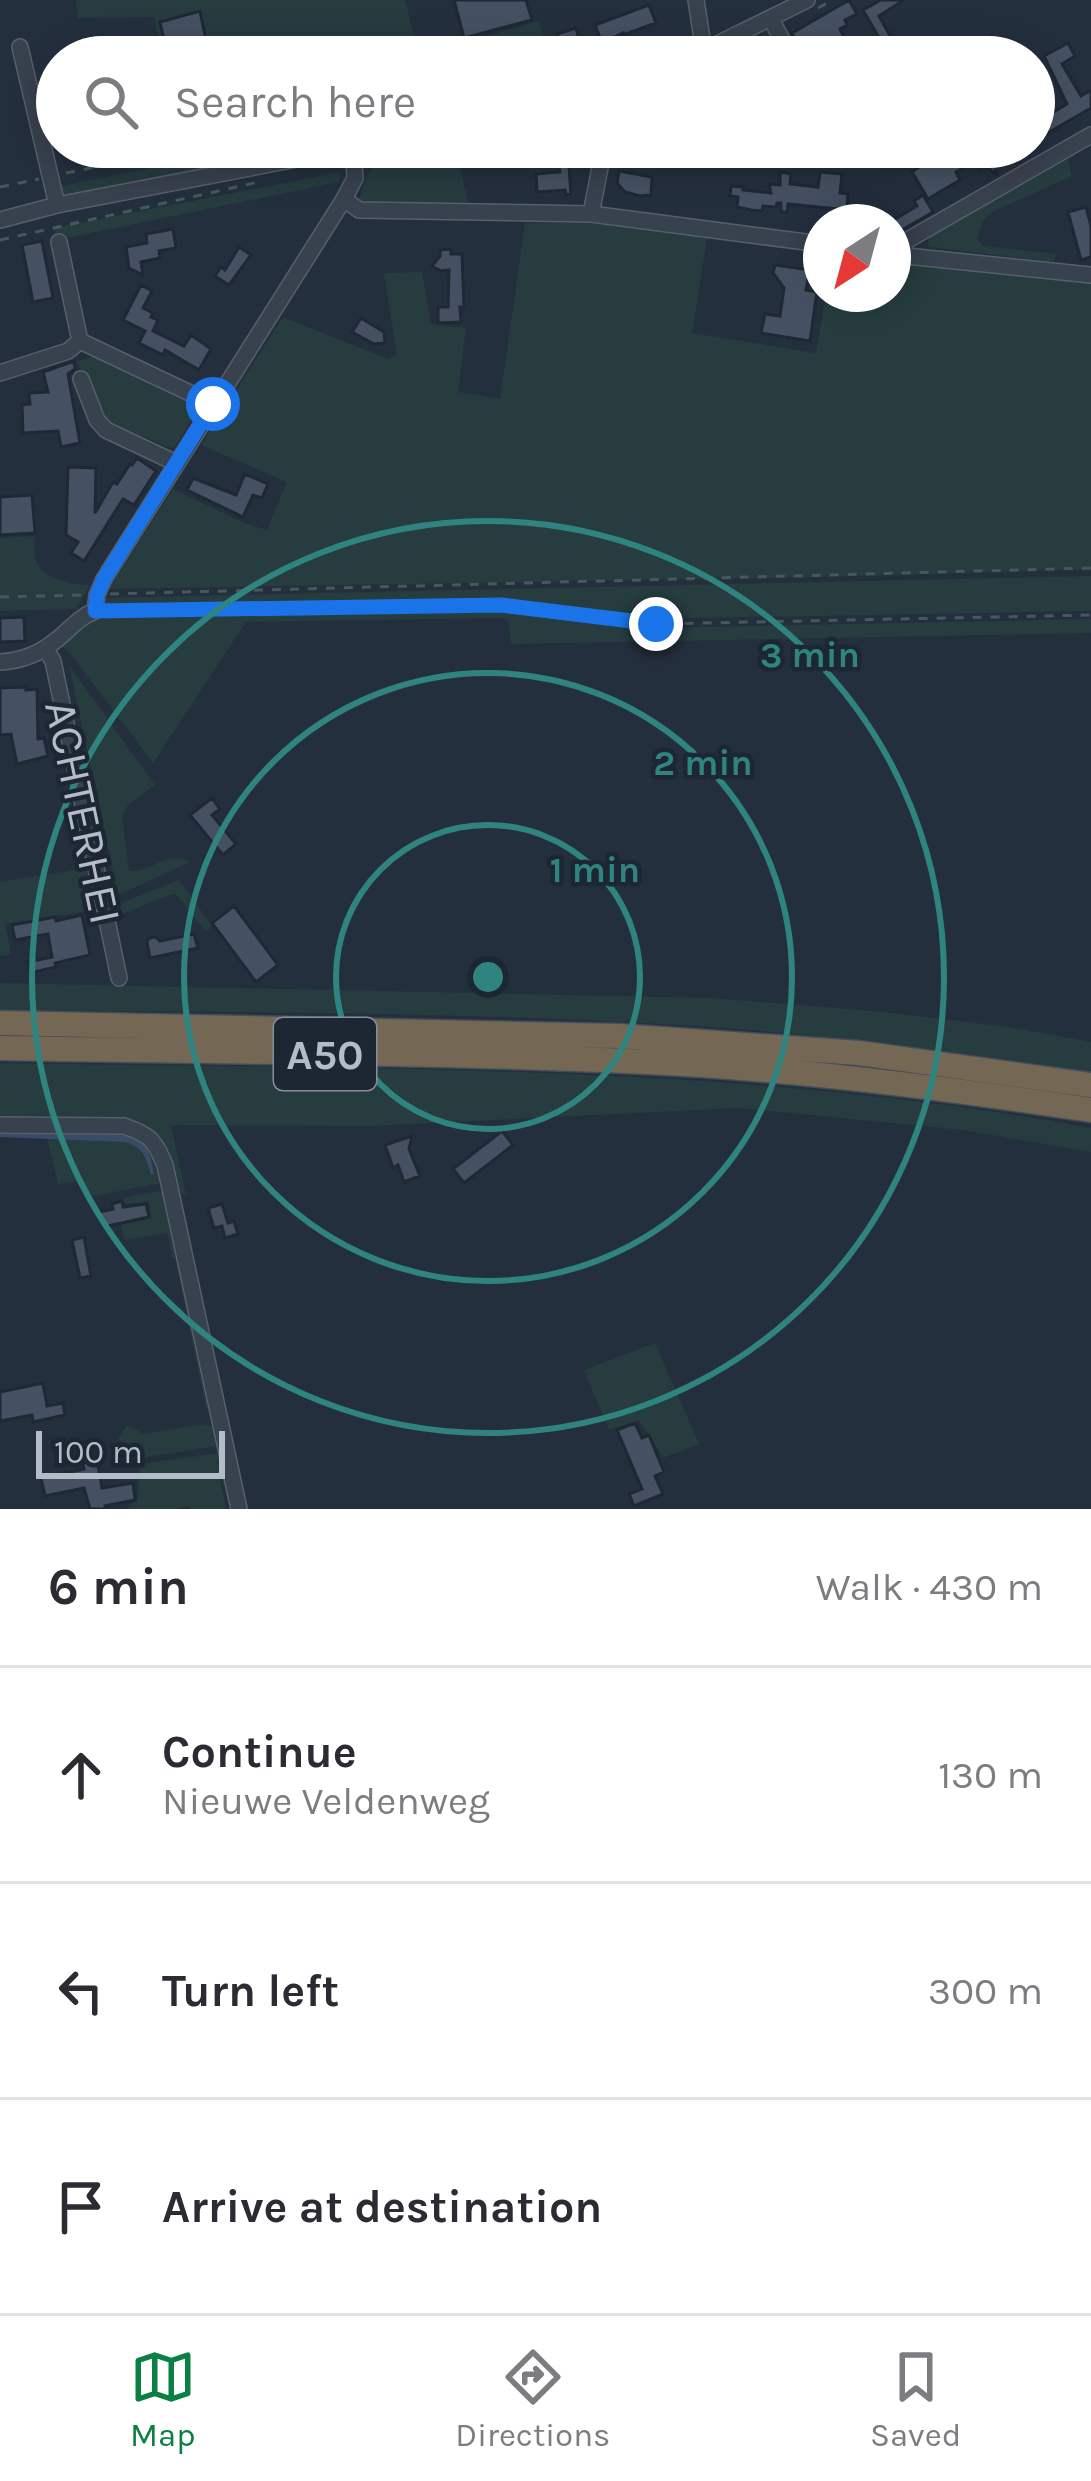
<!DOCTYPE html>
<html lang="en">
<head>
<meta charset="utf-8">
<style>
	body { margin:0; font-family:Karla,sans-serif; background:#f7f7f7; color:#2b2b33 }
	.compass { position:absolute; left:803px; top:204px; width:108px; height:108px; border-radius:50%; background:#fff; box-shadow:0 6px 30px #0003; rotate:216deg }
	.scale { position:absolute; left:36px; bottom:30px; width:189px; box-sizing:border-box; padding-left:12px; border:6px solid #b4bcc9; border-top:0; font-size:33px; line-height:42px; white-space:nowrap; color:#b4bcc9; -webkit-text-stroke:9px #1d2633; paint-order:stroke }
	.stop { position:absolute; width:36px; height:36px; margin:-27px; border:9px solid #1a73e8; border-radius:50%; background:#fff }
	.stop.end { background:#1a73e8; border-color:#fff; box-shadow:0 3px 12px #0008 }
	.list { margin:0; padding:0; list-style:none }
	h2 { display:flex; justify-content:space-between; align-items:center; height:156px; margin:0; padding:0 48px; font-size:51px }
	h2 small { font-size:39px; font-weight:400; color:#7c7c81 }
	.list li { display:grid; grid-template-columns:78px 1fr auto; gap:36px; align-items:center; box-sizing:border-box; height:216px; padding:0 48px; border-top:3px solid #e1e1e2 }
	.list b { display:block; font-size:45px; white-space:nowrap }
	.list p { margin:0; font-size:39px; white-space:nowrap; color:#7c7c81 }
	.list em { font-size:39px; font-style:normal; color:#7c7c81 }
	.icon { flex:none; width:66px; height:66px; fill:none; stroke:currentColor; stroke-width:2; stroke-linecap:round; stroke-linejoin:round }
	.map { position:relative; flex:none; width:1091px; height:1509px; overflow:hidden }
	.search { position:absolute; background:#fff; box-shadow:0 6px 30px #0003; left:36px; right:36px; top:36px; height:132px; display:flex; align-items:center; gap:30px; box-sizing:border-box; padding:0 42px; border-radius:66px; color:#7c7c81; font-size:45px }
	.sheet { height:804px; background:#fff }
	nav { display:flex; justify-content:space-around; align-items:center; box-sizing:border-box; height:168px; border-top:3px solid #e1e1e2; background:#fff; font-size:33px; color:#7c7c81 }
	nav a { display:grid; justify-items:center; gap:6px }
	nav .on { color:#0b8043 }
	.map>svg:first-child { display:block }
</style>
</head>
<body>
<div class="map">
<svg width="1091" height="1509" viewBox="0 0 1091 1509">
	<rect width="100%" height="100%" fill="#242f3e"/>
	<path fill="#263c3f" d="M76 0H405L417 48 382 57H162L154 17 78 18Z
		M539 21 550 57H464L461 44Z
		M256 147H327L63 196 61 186Z
		M457 153 469 208 358 204 365 178 373 168Z
		M1067 158 1072 176 992 212 984 219 977 239 983 246 1056 254 1054 262 928 247 929 237Z
		M341 172 339 182 57 240 54 228Z
		M525 223H588L707 238 692 333 816 353 826 294H893V260L1091 283V569L817 577 109 589 173 489 247 524 267 530 287 482 201 445 283 317 388 359 397 354 384 273 422 272 431 324 466 328 458 392 500 399Z
		M93 357 199 408 174 449 110 423 100 416 77 361Z
		M34 536C35 546 33 560 40 568 49 580 76 585 90 585L76 609 0 611V538Z
		M1091 576V611L645 619 508 600 102 606V598Z
		M474 609 536 612 612 625 657 628 1091 619V633L511 644 508 620 501 618 246 622 153 763 69 652 60 645 92 617 103 616Z
		M69 665 155 785 128 805 122 815 129 871C151 873 169 849 190 862L118 895Z
		M93 867 102 909 5 924 11 954 0 956V882Z
		M179 880 212 926 205 931 175 893 122 914 119 904Z
		M0 983 712 998 884 1012 1009 1027 1091 1042V1071C973 1055 857 1038 738 1029 493 1011 246 1013 0 1010Z
		M0 1063C364 1070 732 1061 1091 1128V1152L963 1130 738 1108 370 1126 171 1125 186 1195 174 1189 159 1141 0 1121Z
		M120 1129 144 1139 165 1179 157 1184 88 1197 81 1181 58 1184 47 1139C70 1141 135 1132 146 1155 149 1162 149 1169 151 1175L154 1174 148 1148 111 1133 0 1132Z
		M160 1191 167 1192 212 1401 203 1414 206 1407 175 1258 172 1257 167 1233 124 1240 121 1225 151 1216 149 1202 125 1204 123 1198Z
		M655 1343 699 1444 663 1458 639 1420 609 1430 584 1370Z
		M205 1424 218 1429 220 1443 216 1446 140 1458 133 1448 118 1439 127 1425 143 1434Z
		M219 1453 224 1456 235 1509H230L216 1456 226 1509H191L189 1506 175 1509H127L137 1500 141 1464Z"/>
	<path fill="#394c67" d="M0 1132H114C145 1137 149 1146 154 1174L151 1175C146 1157 144 1148 125 1142L0 1137Z"/>
	<path fill="#455162" stroke="#1f2835" stroke-width="3" d="M454 0H526L532 20 464 38Z
		M849 0 857 14 845 20 847 25 840 29 847 43 817 57H803L792 33Z
		M881 0H904L879 16 892 39 878 47 873 39 878 36 863 10Z
		M649 5 656 23 623 35V33L602 43 595 25Z
		M200 11 208 50 197 52 194 39 165 45 160 22Z
		M576 28 582 50 564 56 557 34Z
		M1068 43 1075 56 1062 64 1081 96 1091 90V108L1034 141V111L1045 105 1050 114 1067 104 1044 56Z
		M967 147H1022L994 163 997 175 987 167 980 170 975 161 956 172 960 180 928 199 912 172 946 149 951 157Z
		M571 151 574 165 569 166 571 194 566 195 565 190 537 192 536 174 560 172 556 155Z
		M619 171 652 177 651 195 640 196 625 192 617 183Z
		M780 172 791 174 790 184 818 187 820 172 842 174 840 193 848 194 847 210 788 204 787 212H781V203H777L776 207 763 206 762 211 751 210 737 207 738 197 730 196 731 186 743 187V190L771 193 769 184 780 185Z
		M923 195 933 212 897 233 893 222H890L917 206 914 201Z
		M1086 207 1091 226V257L1081 260 1068 212Z
		M173 229 176 248 159 251 160 258 141 262 143 275 129 268 126 247 147 243 146 234Z
		M42 241 53 298 33 302 22 245Z
		M239 247 251 255 229 285 215 276 221 267 225 270Z
		M451 249V254H462L464 307H460L461 322 438 323V307H448L449 270 441 271 432 266 440 256V250Z
		M775 265 810 270 806 290 817 292 810 341 761 333 765 314 780 316 784 288 773 273Z
		M141 285 152 291 143 308 153 313 151 317 158 320 153 331 184 346 191 335 211 349 199 370 165 350 163 355 139 343 145 331 123 320Z
		M361 318 384 332 385 343 374 344 352 332Z
		M74 361 75 369 68 374 80 443 61 447 58 431 23 433 22 405 30 404 29 393 48 392 43 372Z
		M137 458 156 471 134 505 123 499 84 561 71 553 78 542 66 535 68 467 96 468 95 513 113 482 117 484 130 464 132 465Z
		M245 474 268 484 262 498 253 495 243 517 187 490 193 478 236 495Z
		M32 495 35 533 0 535V497Z
		M24 617 25 641 0 642V618Z
		M26 687V690L37 689 38 739 44 738 48 756 17 764 11 734 0 735V688Z
		M212 798 220 809 212 815 236 844 223 855 190 815Z
		M234 906 278 965 256 982 212 923Z
		M82 915 90 955 55 963 56 967 30 973 28 962 52 957 48 934 15 940 12 925 55 917 56 921Z
		M194 934 198 948 150 958 147 942 149 938 156 937 160 941Z
		M502 1131 513 1145 464 1183 453 1169Z
		M412 1136 409 1149 420 1176 404 1182 398 1165 393 1168 385 1145Z
		M122 1201 123 1207 146 1204 149 1217 103 1227 99 1212 113 1209 112 1204Z
		M222 1204 228 1223 234 1221 238 1234 225 1238 222 1226 214 1228 208 1208Z
		M84 1237 91 1276 80 1278 72 1240Z
		M43 1383 47 1406 63 1403 65 1415 33 1422 32 1415 0 1421V1392Z
		M635 1423 642 1438 649 1435 664 1472 655 1476 663 1494 634 1506 629 1494 642 1489 617 1430Z
		M97 1460 102 1488 133 1483 135 1500 105 1506 106 1509H90L84 1488 45 1496 41 1478 84 1469 83 1463Z"/>
	<g fill="none" stroke-linecap="round" stroke-linejoin="round">
		<g stroke="#565f6c" stroke-width="18">
			<path id="minor" d="M696 0 704 52
				M771 19 791 57
				M20 47 57 205
				M691 57 807 0
				M344 199 359 210 591 214 821 244
				M591 214 604 147
				M0 220 57 205 359 147
				M59 242 80 341 213 404
				M897 255 1091 275
				M903 255 906 241 1091 135
				M0 373 68 351 80 341
				M81 379 97 420 106 430 176 463
				M45 648 53 661 119 978
				M0 662C20 661 39 654 55 641 70 630 77 618 95 611L97 595 104 579 344 199 355 178 353 148
				M0 1125 124 1126C151 1135 154 1140 165 1165L239 1509"/>
		</g>
		<g stroke="#434c59" stroke-width="27">
			<path id="highway" d="M0 1023 619 1036 859 1053 1091 1085
				M0 1048C216 1052 432 1052 647 1062 796 1069 944 1088 1091 1110"/>
		</g>
		<path stroke="#44595c" stroke-width="3" stroke-dasharray="9 9" stroke-linecap="butt" d="M818 8 833 0
			M658 57 677 49
			M370 157 421 147
			M66 173 194 147
			M0 187 39 179
			M0 240 263 181
			M110 594 1091 568
			M0 597 82 595
			M110 611 501 605C553 607 604 622 656 624L1091 615"/>
		<use href="#minor" stroke="#38414e" stroke-width="15"/>
		<use href="#highway" stroke="#746855" stroke-width="24"/>
	</g>
	<g fill="none" stroke-linecap="round" stroke-linejoin="round">
		<path stroke="#1a73e8" stroke-width="15" d="M213 404 104 579 97 595 95 611 501 605 656 624"/>
	</g>
	<g fill="none" stroke="#308480" stroke-width="6">
		<circle cx="488" cy="977" r="152"/>
		<circle cx="488" cy="977" r="304"/>
		<circle cx="488" cy="977" r="456"/>
	</g>
	<g text-anchor="middle" stroke-width="9" stroke-linejoin="round" paint-order="stroke">
		<rect fill="#1d2633" stroke="#878f9c" stroke-width="3" x="274" y="1018" width="102" height="72" rx="9"/>
		<g font-size="42" font-weight="bold" fill="#b4bcc9">
			<text x="325" y="1069">A50</text>
		</g>
		<g font-size="45" fill="#b4bcc9" stroke="#1d2633">
			<text transform="translate(84 812) rotate(78)" y="16">ACHTERHEI</text>
		</g>
	</g>
	<circle cx="488" cy="977" r="18" fill="#308480" stroke="#1d2633" stroke-width="6"/>
	<g font-size="36" text-anchor="middle" font-weight="bold" fill="#308480" stroke="#1d2633" stroke-width="9" stroke-linejoin="round" paint-order="stroke">
		<text x="810" y="667">3 min</text>
		<text x="703" y="775">2 min</text>
		<text x="595" y="882">1 min</text>
	</g>
</svg>
<svg class="compass" viewBox="-18 -18 36 36"><path d="M0-13l5 13h-10z" fill="#e53935"/><path d="M0 13l5-13h-10z" fill="#7c7c81"/></svg>
<div class="scale">100 m</div>
<div class="stop" style="left:213px;top:404px"></div>
<div class="stop end" style="left:656px;top:624px"></div>
<div class="search"><svg class="icon" aria-label="search" viewBox="0 0 24 24"><circle cx="10" cy="10" r="6"/><path d="M15 15l6 6"/></svg>Search here</div>
</div>
<section class="sheet">
<h2>6 min<small>Walk · 430 m</small></h2>
<ul class="list">
<li><svg class="icon" aria-label="ahead" viewBox="0 0 24 24"><path d="M12 20V5M6 11l6-6 6 6"/></svg><div><b>Continue</b><p>Nieuwe Veldenweg</p></div><em>130 m</em></li>
<li><svg class="icon" aria-label="left" viewBox="0 0 24 24"><path d="M17 20v-9H6M10 6l-5 5 5 5"/></svg><div><b>Turn left</b></div><em>300 m</em></li>
<li><svg class="icon" aria-label="arrive" viewBox="0 0 24 24"><path d="M6 21V4h12l-3 4 3 4H6"/></svg><div><b>Arrive at destination</b></div></li>
</ul>
</section>
<nav>
<a class="on"><svg class="icon" aria-label="map" viewBox="0 0 24 24"><path d="M3 6l6-2 6 2 6-2v14l-6 2-6-2-6 2zM9 4v14M15 6v14"/></svg>Map</a>
<a><svg class="icon" aria-label="directions" viewBox="0 0 24 24"><path d="M12 3l9 9-9 9-9-9zM9 14v-3h6M13 9l2 2-2 2"/></svg>Directions</a>
<a><svg class="icon" aria-label="saved" viewBox="0 0 24 24"><path d="M7 4h10v16l-5-4-5 4z"/></svg>Saved</a>
</nav>
</body>
</html>
